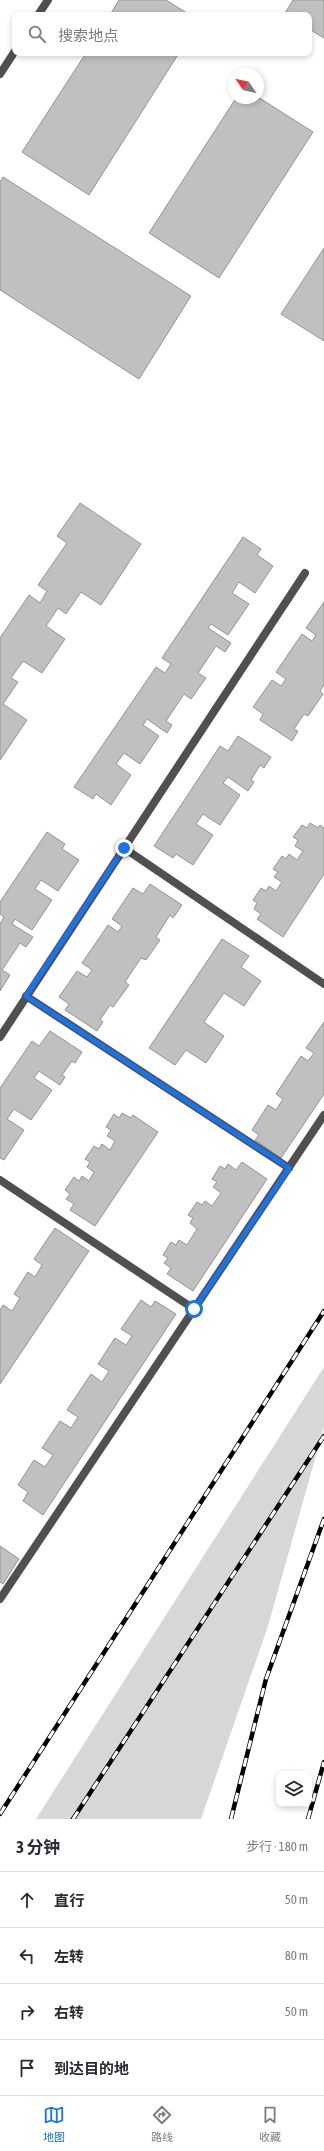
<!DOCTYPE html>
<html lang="zh">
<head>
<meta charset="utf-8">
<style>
	body { margin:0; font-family:"Asap Condensed","Noto Sans SC",sans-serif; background:#f2f2f3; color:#2b2b33 }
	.controls { position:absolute; right:12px; bottom:12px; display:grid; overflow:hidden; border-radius:8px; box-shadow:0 2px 6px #0003 }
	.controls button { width:36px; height:36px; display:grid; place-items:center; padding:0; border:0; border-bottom:1px solid #e1e1e2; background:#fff; color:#2b2b33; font:20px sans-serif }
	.compass { position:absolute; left:228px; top:68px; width:36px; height:36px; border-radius:50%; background:#fff; box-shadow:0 2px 6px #0003; rotate:304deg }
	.stop { position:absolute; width:12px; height:12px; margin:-9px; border:3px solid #1a73e8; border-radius:50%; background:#fff }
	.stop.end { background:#1a73e8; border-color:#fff; box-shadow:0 1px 4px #0008 }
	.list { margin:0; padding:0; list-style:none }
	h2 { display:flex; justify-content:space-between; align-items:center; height:52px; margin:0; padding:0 16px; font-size:17px }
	h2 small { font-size:13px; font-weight:400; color:#7c7c81 }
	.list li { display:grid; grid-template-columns:26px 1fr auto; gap:12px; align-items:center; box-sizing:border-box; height:56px; padding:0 16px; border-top:1px solid #e1e1e2 }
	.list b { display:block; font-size:15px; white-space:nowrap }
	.list em { font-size:13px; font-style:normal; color:#7c7c81 }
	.icon { flex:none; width:22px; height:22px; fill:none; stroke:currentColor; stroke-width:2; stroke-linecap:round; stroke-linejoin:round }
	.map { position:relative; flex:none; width:324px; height:1819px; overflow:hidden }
	.search { position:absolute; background:#fff; box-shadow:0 2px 6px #0003; left:12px; right:12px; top:12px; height:44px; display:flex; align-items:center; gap:10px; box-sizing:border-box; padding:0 14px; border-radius:8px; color:#7c7c81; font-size:15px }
	.sheet { height:276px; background:#fff }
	nav { display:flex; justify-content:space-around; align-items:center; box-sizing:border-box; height:56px; border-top:1px solid #e1e1e2; background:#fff; font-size:11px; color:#7c7c81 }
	nav a { display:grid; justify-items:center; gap:2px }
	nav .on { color:#1a73e8 }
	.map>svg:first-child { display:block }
</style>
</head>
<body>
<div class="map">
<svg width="324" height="1819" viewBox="0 0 324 1819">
	<rect width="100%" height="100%" fill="#fff"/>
	<path fill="#d7d7d7" d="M324 1367V1427L268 1626 201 1819H36Z"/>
	<path fill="#c0c0c0" stroke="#949494" d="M119 0H166L190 15H110Z
		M293 0H324V38L309 29V15L285 13Z
		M86 53H179L89 195 22 152Z
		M258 97 313 132 219 278 149 233 236 98Z
		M3 177 191 296 139 379 0 290V182Z
		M324 248V341L281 314Z
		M80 503 141 544 101 605 81 592 66 614 58 608 46 626 65 639 42 673 23 661 11 678 18 682 3 704 27 720 0 760V638L29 595 40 603 47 591 38 585 67 543 57 536Z
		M243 537 261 549 257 555 273 566 255 593 239 582 232 593 249 604 228 635 211 624 208 628 231 643 225 652 216 646 198 673 206 678 191 699 184 694 166 721 172 725 167 733 147 719 143 725 159 736 140 764 124 753 116 764 131 775 111 805 96 794 93 799 74 787 156 667 165 673 171 664 162 658Z
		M324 602V685L320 691 323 694 308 716 304 714 294 729 298 731 292 741 260 720 263 714 253 707 272 680 281 686 286 679 276 672 302 634 312 641 316 635 306 628Z
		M238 736 271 757 264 768 260 765 251 780 254 782 248 791 228 777 223 783 240 795 220 825 203 814 196 824 213 835 193 865 176 854 173 858 154 846 220 746 228 751Z
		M310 823 318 828 320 825 324 828V874L283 937 257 919 261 914 254 909 257 903 253 900 261 888 266 891 269 886 276 891 282 882 274 877 278 872 273 869 282 856 286 859 289 854 297 860 303 851 295 846 298 840 293 837 302 825 307 828Z
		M47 832 65 844 62 849 79 860 58 891 41 880 35 889 52 900 32 930 15 919 12 924 33 937 26 947 20 943 2 970 10 975 0 991V924L4 917 0 914V902Z
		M150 884 182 905 173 918 170 915 156 937 160 940 146 960 141 958 125 982 129 985 113 1007 110 1005 100 1020 103 1022 97 1031 65 1010 69 1004 59 997 77 971 87 977 92 970 82 963 108 925 118 932 122 926 112 919 133 888 143 894Z
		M222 939 249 956 241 967 261 981 244 1006 224 993 204 1022 224 1036 206 1063 186 1050 175 1065 149 1048Z
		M324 1022V1094L281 1158 255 1140 259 1135 252 1130 268 1105 276 1110 283 1099 276 1094 301 1056 308 1061 314 1053 306 1048Z
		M50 1031 82 1052 75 1063 72 1061 62 1075 65 1077 60 1085 39 1071 34 1078 52 1090 31 1120 14 1109 7 1119 24 1130 4 1160 0 1158V1088L32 1041 39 1046Z
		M122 1113 131 1118 133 1115 158 1132 95 1226 70 1210 74 1204 66 1199 70 1194 65 1190 74 1177 79 1181 82 1176 89 1181 94 1172 87 1167 90 1162 85 1159 94 1146 99 1149 102 1144 110 1150 115 1141 107 1136 111 1130 106 1127 114 1114 119 1118Z
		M242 1162 267 1179 193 1291 167 1274 171 1268 164 1263 168 1258 163 1255 171 1242 176 1245 179 1240 187 1245 197 1229 190 1223 193 1218 188 1215 197 1202 202 1205 205 1201 212 1206 221 1193 213 1187 217 1182 212 1179 220 1166 225 1169 228 1164 236 1170Z
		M55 1228 89 1251 0 1384V1310L3 1305 12 1311 20 1298 14 1294 28 1272 35 1277 42 1265 34 1259Z
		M141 1300 151 1307 155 1301 176 1314 43 1515 23 1501 28 1492 18 1485 34 1460 45 1467 53 1455 42 1448 60 1421 71 1428 78 1417 67 1410 91 1374 102 1382 109 1371 98 1364 115 1338 126 1345 132 1336 121 1329Z
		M0 1546 19 1559 3 1584 0 1582Z"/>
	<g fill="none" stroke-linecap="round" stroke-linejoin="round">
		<path stroke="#505050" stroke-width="8" d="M38 15 48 0
			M0 74 15 51
			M124 848 324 984
			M26 996 289 1168
			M0 1037 305 573
			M0 1180 194 1309
			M0 1599 324 1115"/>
		<g stroke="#000" stroke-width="4.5">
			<path id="rail" d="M0 1814 324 1311
				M73 1819 324 1436
				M231 1819 266 1679 324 1519
				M308 1819 324 1762"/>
		</g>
		<use href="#rail" stroke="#fff" stroke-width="3" stroke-dasharray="9" stroke-linecap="butt"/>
	</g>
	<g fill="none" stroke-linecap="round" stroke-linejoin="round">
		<path stroke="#1a73e8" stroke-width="5" d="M124 848 26 996 289 1168 194 1309"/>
	</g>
</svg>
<div class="controls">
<button><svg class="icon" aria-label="layers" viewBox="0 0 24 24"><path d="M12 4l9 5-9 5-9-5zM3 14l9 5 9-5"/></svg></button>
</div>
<svg class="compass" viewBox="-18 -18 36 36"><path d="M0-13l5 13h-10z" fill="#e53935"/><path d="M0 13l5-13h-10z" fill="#7c7c81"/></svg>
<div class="stop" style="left:194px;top:1309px"></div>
<div class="stop end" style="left:124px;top:848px"></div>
<div class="search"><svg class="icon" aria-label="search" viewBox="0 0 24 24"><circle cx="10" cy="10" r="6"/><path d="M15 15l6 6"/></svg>搜索地点</div>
</div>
<section class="sheet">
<h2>3 分钟<small>步行 · 180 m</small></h2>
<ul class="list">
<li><svg class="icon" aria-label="ahead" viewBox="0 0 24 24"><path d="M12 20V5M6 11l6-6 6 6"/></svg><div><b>直行</b></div><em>50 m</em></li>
<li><svg class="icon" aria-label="left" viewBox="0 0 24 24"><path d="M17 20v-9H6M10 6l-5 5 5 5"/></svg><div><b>左转</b></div><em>80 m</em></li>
<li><svg class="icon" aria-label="right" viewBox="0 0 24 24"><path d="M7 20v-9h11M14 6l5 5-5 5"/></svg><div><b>右转</b></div><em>50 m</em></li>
<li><svg class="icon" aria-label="arrive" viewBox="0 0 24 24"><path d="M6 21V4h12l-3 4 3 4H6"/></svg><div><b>到达目的地</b></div></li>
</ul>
</section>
<nav>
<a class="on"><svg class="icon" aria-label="map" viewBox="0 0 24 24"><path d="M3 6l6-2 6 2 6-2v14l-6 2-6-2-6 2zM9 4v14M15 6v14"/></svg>地图</a>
<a><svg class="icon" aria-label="directions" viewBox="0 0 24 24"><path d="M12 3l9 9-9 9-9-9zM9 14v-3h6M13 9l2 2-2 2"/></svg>路线</a>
<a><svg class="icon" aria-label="saved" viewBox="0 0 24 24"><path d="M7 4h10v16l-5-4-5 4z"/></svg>收藏</a>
</nav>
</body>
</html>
